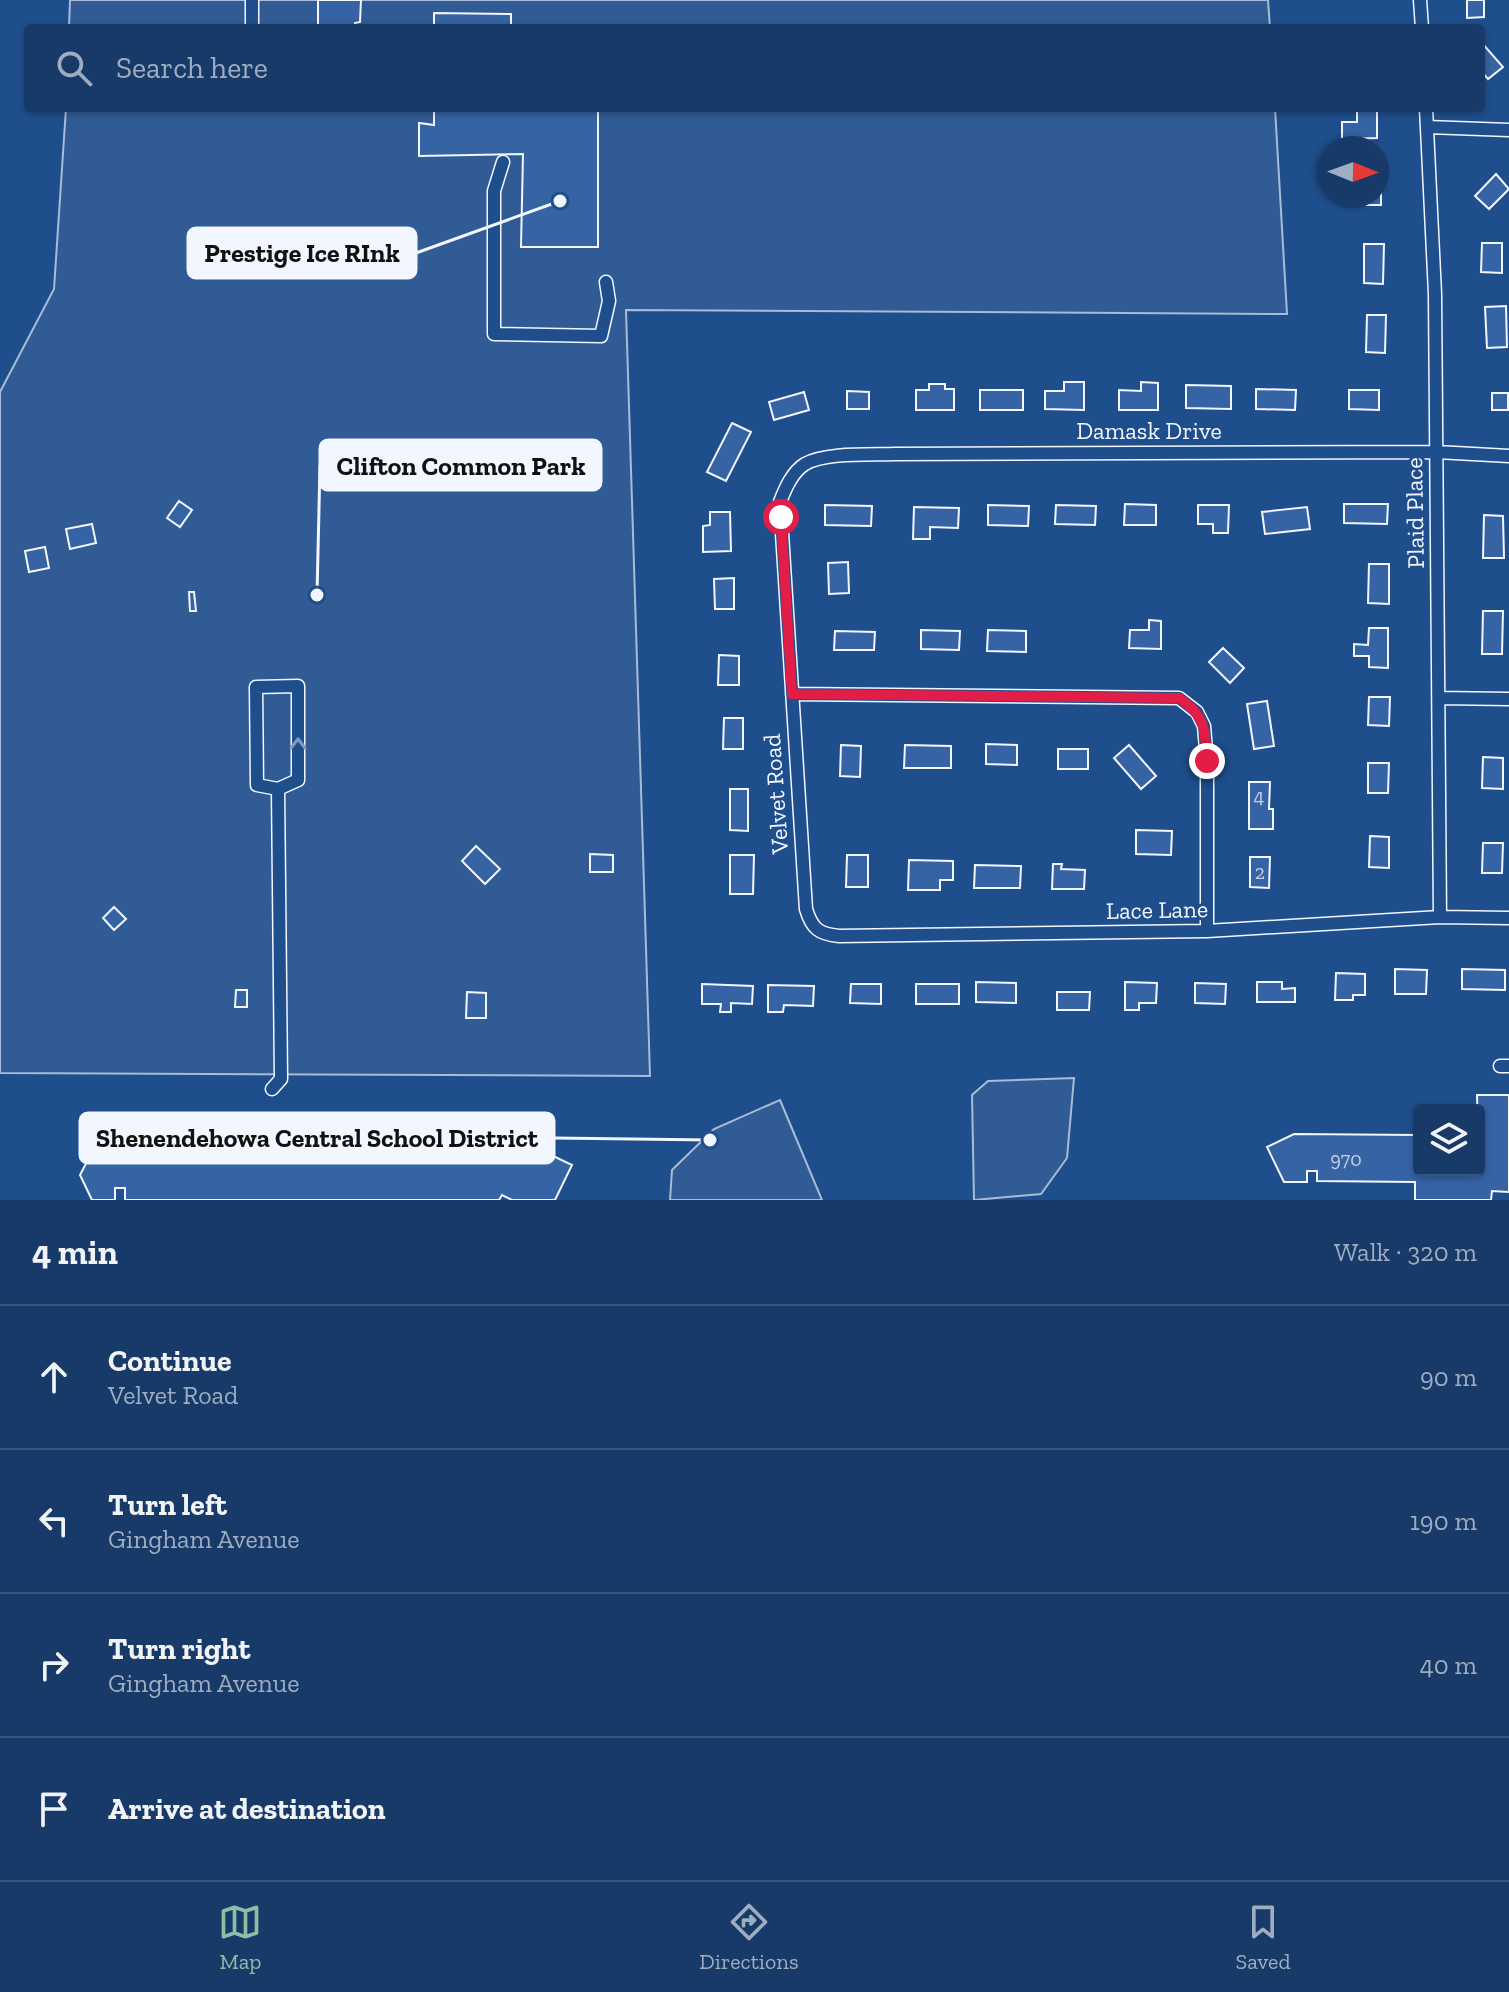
<!DOCTYPE html>
<html lang="en">
<head>
<meta charset="utf-8">
<style>
	body { margin:0; font-family:"Zilla Slab",serif; background:#244571; color:#f1f3f6 }
	.controls { position:absolute; right:24px; bottom:24px; display:grid; overflow:hidden; border-radius:8px; box-shadow:0 2px 6px #0004 }
	.controls button { width:72px; height:72px; display:grid; place-items:center; padding:0; border:0; border-bottom:2px solid #36547d; background:#173a69; color:#f1f3f6; font:40px sans-serif }
	.compass { position:absolute; left:1317px; top:136px; width:72px; height:72px; border-radius:50%; background:#173a69; box-shadow:0 2px 6px #0004; rotate:91deg }
	.stop { position:absolute; width:24px; height:24px; margin:-18px; border:6px solid #e11d48; border-radius:50%; background:#fff }
	.stop.end { background:#e11d48; border-color:#fff; box-shadow:0 2px 8px #0008 }
	.list { margin:0; padding:0; list-style:none }
	h2 { display:flex; justify-content:space-between; align-items:center; height:104px; margin:0; padding:0 32px; font-size:34px }
	h2 small { font-size:26px; font-weight:400; color:#9eadc0 }
	.list li { display:grid; grid-template-columns:52px 1fr auto; gap:24px; align-items:center; box-sizing:border-box; height:144px; padding:0 32px; border-top:2px solid #36547d }
	.list b { display:block; font-size:30px; white-space:nowrap }
	.list p { margin:0; font-size:26px; white-space:nowrap; color:#9eadc0 }
	.list em { font-size:26px; font-style:normal; color:#9eadc0 }
	.icon { flex:none; width:44px; height:44px; fill:none; stroke:currentColor; stroke-width:2; stroke-linecap:round; stroke-linejoin:round }
	.map { position:relative; flex:none; width:1509px; height:1200px; overflow:hidden }
	.search { position:absolute; background:#173a69; box-shadow:0 2px 6px #0004; left:24px; right:24px; top:24px; height:88px; display:flex; align-items:center; gap:20px; box-sizing:border-box; padding:0 28px; border-radius:8px; color:#9eadc0; font-size:30px }
	.sheet { height:680px; background:#173a69 }
	nav { display:flex; justify-content:space-around; align-items:center; box-sizing:border-box; height:112px; border-top:2px solid #36547d; background:#173a69; font-size:22px; color:#9eadc0 }
	nav a { display:grid; justify-items:center; gap:4px }
	nav .on { color:#8abfa5 }
	.map>svg:first-child { display:block }
</style>
</head>
<body>
<div class="map">
<svg width="1509" height="1200" viewBox="0 0 1509 1200">
	<rect width="100%" height="100%" fill="#1f4e8c"/>
	<path fill="#305b95" stroke="#a8bbd7" stroke-width="2" d="M70 0H1268L1270 28H69Z
		M66 108H1275L1287 314 626 310 650 1076 0 1073V392L54 289Z
		M1074 1078 1067 1158 1041 1194 974 1200 972 1095 988 1081Z
		M780 1100 822 1200H670L672 1170 714 1129Z"/>
	<path fill="#3563a3" stroke="#f2f6ff" stroke-width="2" d="M318 0H361L360 22 355 23V28H318Z
		M1467 0H1484V17L1467 18Z
		M434 13 511 14V28H434Z
		M1482 43 1503 67 1488 79 1481 71Z
		M434 108H598V247H521L523 154 419 156V123L434 125Z
		M1357 108H1377V138L1342 139V122H1357Z
		M1377 174H1381V205H1360V196H1377Z
		M1496 174 1509 189 1489 209 1475 196Z
		M1482 243H1502V273L1481 272Z
		M1364 244H1384L1383 284 1364 283Z
		M1506 306 1507 347 1487 348 1485 307Z
		M1367 315H1386L1385 353 1366 352Z
		M1064 382H1084V410L1045 409V391H1064Z
		M1141 382 1158 383V410H1119V390L1141 391Z
		M929 384H945V389H954V410H916V390H929Z
		M1186 385 1231 386V409L1186 408Z
		M1256 389 1296 390 1295 410 1256 409Z
		M980 390H1023V410H980Z
		M1349 390H1379V410L1349 409Z
		M847 391 869 392V409H847Z
		M804 392 809 410 774 420 769 402Z
		M1492 393H1508V410H1492Z
		M732 423 751 432 726 481 707 472Z
		M179 501 192 510 180 527 167 518Z
		M1125 504 1156 505V525H1124Z
		M1344 504H1388L1387 524 1344 523Z
		M825 505 872 506 871 526 825 525Z
		M988 505 1029 506 1028 526 988 525Z
		M1056 505 1096 506 1095 525 1055 524Z
		M1198 505H1229L1228 533H1213V524H1198Z
		M914 507 959 508 958 528 930 527V539H913Z
		M1307 507 1310 529 1265 534 1262 512Z
		M710 512H730L731 551 703 552V526L710 525Z
		M1484 515 1503 516 1504 558H1483Z
		M92 524 96 543 70 549 66 529Z
		M45 547 49 568 29 572 25 551Z
		M848 562 849 593 829 594 828 563Z
		M1369 564H1389V604L1368 603Z
		M734 578V609H715L714 579Z
		M189 592H194L196 611H190Z
		M1483 611H1503L1502 654H1482Z
		M1149 620 1161 621V649L1129 648 1130 630H1149Z
		M1369 628H1388V668L1369 667V656H1354V644L1368 645Z
		M921 630 960 631 959 650 921 649Z
		M988 630 1026 631V652L987 651Z
		M835 631 875 632 874 650H834Z
		M1223 648 1244 668 1230 683 1209 662Z
		M719 655 739 656V685H718Z
		M1369 697H1390L1389 726 1368 725Z
		M1267 701 1274 746 1254 749 1247 704Z
		M724 718H743V749H723Z
		M986 744 1017 745V765L986 764Z
		M841 745 861 746 860 777 840 776Z
		M905 745 951 746V768H904Z
		M1129 745 1156 776 1141 789 1114 758Z
		M1058 749H1088V769H1058Z
		M1483 757 1503 758V789L1482 788Z
		M1368 763H1389L1388 793H1368Z
		M1249 782H1270L1269 809H1273V829H1249Z
		M730 789H748V831L730 830Z
		M1136 830 1172 831 1171 855 1136 854Z
		M1370 836 1389 837V868L1369 867Z
		M1483 843H1503L1502 873H1482Z
		M476 846 500 869 485 884 462 861Z
		M590 854 613 855V872H590Z
		M730 855H754L753 894H730Z
		M847 855H868V887H846Z
		M1250 857H1270L1269 888 1250 887Z
		M909 860 953 861V880H940V890H908Z
		M1053 864H1062L1061 869 1085 870 1084 889H1052Z
		M975 865 1021 866 1020 888H974Z
		M114 907 126 919 114 930 103 918Z
		M1395 969 1427 970 1426 994H1395Z
		M1462 969 1505 970V990L1462 989Z
		M1336 973 1365 974V995H1353V1000H1335Z
		M976 982 1016 983V1003L976 1002Z
		M1125 982 1157 983 1156 1003H1139V1010H1125Z
		M1257 982H1282V989L1295 988V1002H1257Z
		M1195 983 1226 984 1225 1004 1195 1003Z
		M702 984 753 986 752 1004 731 1003V1012H720L721 1004H702Z
		M851 984H881V1004L850 1003Z
		M916 984H959V1004H916Z
		M768 985 814 986 813 1006 784 1005 783 1012H768Z
		M236 990H247V1007H235Z
		M467 992 486 993V1018H466Z
		M1057 992H1090L1089 1010H1057Z
		M1477 1095H1509V1192L1492 1191 1491 1200H1415V1182L1317 1181V1171H1307V1182H1284L1267 1147 1294 1134 1419 1135V1170H1479Z
		M285 1113H362L361 1152 547 1153 572 1165 555 1200H512L502 1195 499 1200H125V1188H115V1200H92L80 1175 92 1152 284 1153Z"/>
	<g fill="none" stroke-linecap="round" stroke-linejoin="round">
		<g stroke="#f2f6ff" stroke-width="15">
			<path id="street" d="M1420 0 1422 28
				M252 27V0
				M1426 108 1435 294 1440 917
				M1427 127 1509 130
				M503 162 494 191V334L601 336 609 301 606 282
				M1509 456 1437 452 895 454C871 455 826 452 805 464 792 472 785 489 780 502L806 909C812 929 819 934 839 936L1207 931 1440 917 1509 918
				M792 694 1179 698 1197 712 1204 726 1207 761V931
				M1439 698 1509 699
				M1500 1066H1509
				M272 1089 281 1079 278 789 257 785 256 687 298 686V780L278 789"/>
		</g>
		<use href="#street" stroke="#1f4e8c" stroke-width="12"/>
	</g>
	<defs><path id="oneway-chevron" d="M-2-3.5L2.5 0L-2 3.5" fill="none" stroke-width="1.6" stroke-linecap="round" stroke-linejoin="round" transform="scale(2)"/></defs>
	<use stroke="#7e9ac0" href="#oneway-chevron" transform="translate(298 744) rotate(-90)"/>
	<g fill="none" stroke-linecap="round" stroke-linejoin="round">
		<path stroke="#e11d48" stroke-width="10" d="M781 517 792 694 1179 698C1206 716 1205 730 1207 761"/>
	</g>
	<g text-anchor="middle" stroke-width="6" stroke-linejoin="round" paint-order="stroke">
		<g font-size="20" fill="#c3d1e8">
			<text x="1259" y="803">4</text>
			<text x="1260" y="879">2</text>
			<text x="1346" y="1166">970</text>
		</g>
		<g font-size="24" fill="#f2f6ff" stroke="#1f4e8c">
			<text x="1149" y="439">Damask Drive</text>
			<text transform="translate(1415 513) rotate(-91)" y="8">Plaid Place</text>
			<text transform="translate(776 794) rotate(-94)" y="8">Velvet Road</text>
			<text transform="translate(1157 910) rotate(-1)" y="8">Lace Lane</text>
		</g>
	</g>
	<path fill="none" stroke="#f2f6ff" stroke-width="3" d="M560 201L416 253M317 595L320 465M710 1140L554 1138"/>
	<g fill="#f2f6ff" stroke="#1f4e8c" stroke-width="3">
		<circle cx="560" cy="201" r="8"/>
		<circle cx="317" cy="595" r="8"/>
		<circle cx="710" cy="1140" r="8"/>
	</g>
	<g fill="#f2f6ff" stroke="#f2f6ff" stroke-width="3">
		<rect x="188" y="228" width="228" height="50" rx="8"/>
		<rect x="320" y="440" width="281" height="50" rx="8"/>
		<rect x="80" y="1113" width="474" height="50" rx="8"/>
	</g>
	<g font-size="26" text-anchor="middle" font-weight="bold" fill="#111">
		<text x="302" y="262">Prestige Ice RInk</text>
		<text x="461" y="475">Clifton Common Park</text>
		<text x="317" y="1147">Shenendehowa Central School District</text>
	</g>
</svg>
<div class="controls">
<button><svg class="icon" aria-label="layers" viewBox="0 0 24 24"><path d="M12 4l9 5-9 5-9-5zM3 14l9 5 9-5"/></svg></button>
</div>
<svg class="compass" viewBox="-18 -18 36 36"><path d="M0-13l5 13h-10z" fill="#e53935"/><path d="M0 13l5-13h-10z" fill="#9eadc0"/></svg>
<div class="stop" style="left:781px;top:517px"></div>
<div class="stop end" style="left:1207px;top:761px"></div>
<div class="search"><svg class="icon" aria-label="search" viewBox="0 0 24 24"><circle cx="10" cy="10" r="6"/><path d="M15 15l6 6"/></svg>Search here</div>
</div>
<section class="sheet">
<h2>4 min<small>Walk · 320 m</small></h2>
<ul class="list">
<li><svg class="icon" aria-label="ahead" viewBox="0 0 24 24"><path d="M12 20V5M6 11l6-6 6 6"/></svg><div><b>Continue</b><p>Velvet Road</p></div><em>90 m</em></li>
<li><svg class="icon" aria-label="left" viewBox="0 0 24 24"><path d="M17 20v-9H6M10 6l-5 5 5 5"/></svg><div><b>Turn left</b><p>Gingham Avenue</p></div><em>190 m</em></li>
<li><svg class="icon" aria-label="right" viewBox="0 0 24 24"><path d="M7 20v-9h11M14 6l5 5-5 5"/></svg><div><b>Turn right</b><p>Gingham Avenue</p></div><em>40 m</em></li>
<li><svg class="icon" aria-label="arrive" viewBox="0 0 24 24"><path d="M6 21V4h12l-3 4 3 4H6"/></svg><div><b>Arrive at destination</b></div></li>
</ul>
</section>
<nav>
<a class="on"><svg class="icon" aria-label="map" viewBox="0 0 24 24"><path d="M3 6l6-2 6 2 6-2v14l-6 2-6-2-6 2zM9 4v14M15 6v14"/></svg>Map</a>
<a><svg class="icon" aria-label="directions" viewBox="0 0 24 24"><path d="M12 3l9 9-9 9-9-9zM9 14v-3h6M13 9l2 2-2 2"/></svg>Directions</a>
<a><svg class="icon" aria-label="saved" viewBox="0 0 24 24"><path d="M7 4h10v16l-5-4-5 4z"/></svg>Saved</a>
</nav>
</body>
</html>
